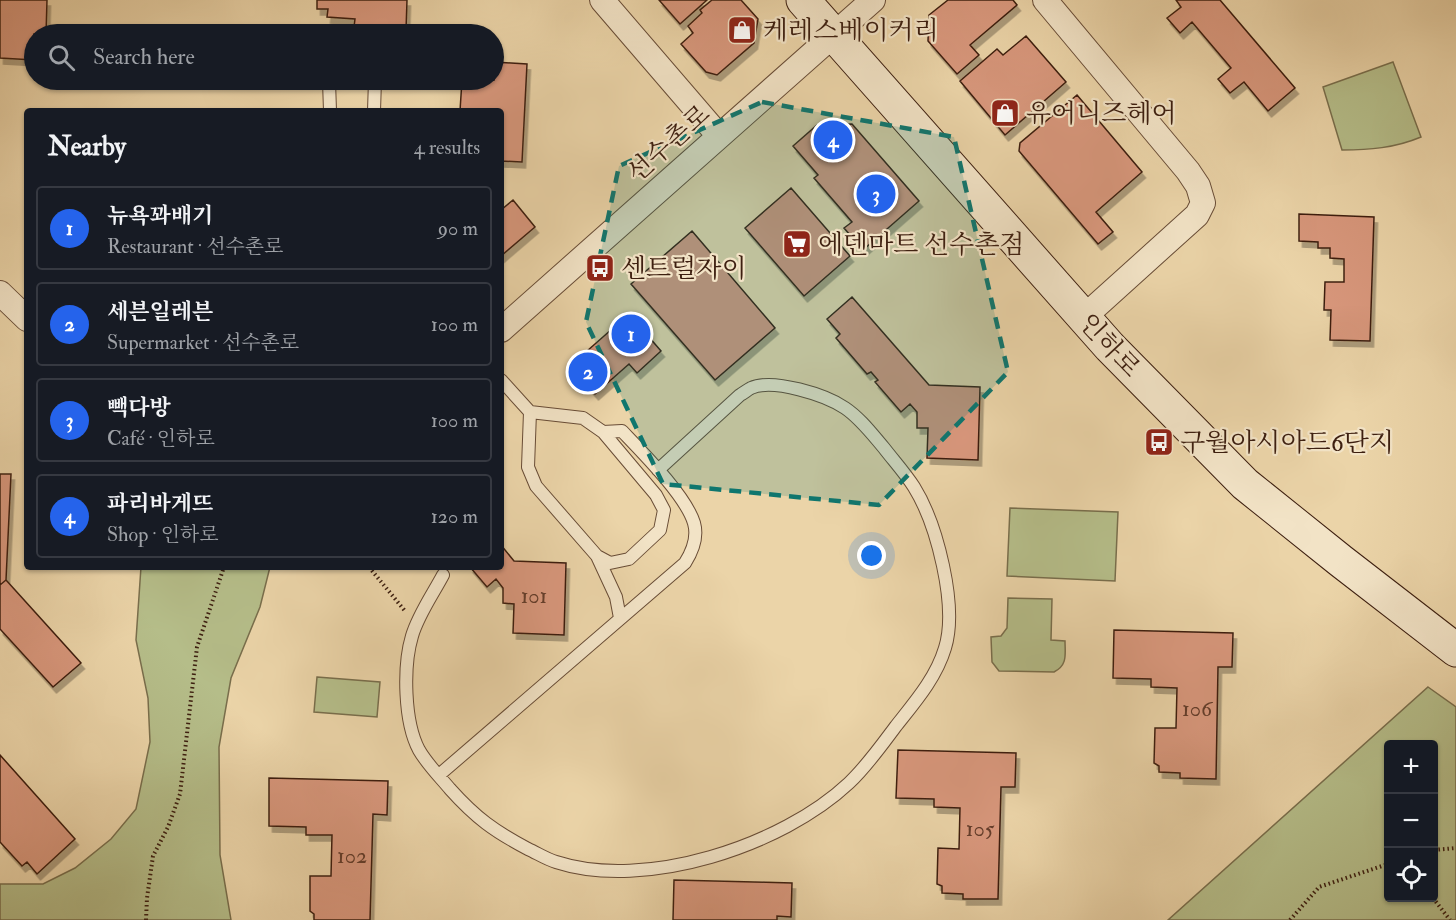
<!DOCTYPE html>
<html lang="en">
<head>
<meta charset="utf-8">
<style>
	body { margin:0; font-family:"IM FELL Double Pica","Noto Serif KR",serif; background:#20242c; color:#f1f3f6 }
	.controls { position:absolute; right:18px; bottom:18px; display:grid; overflow:hidden; border-radius:6px; box-shadow:0 2px 4px #0004 }
	.controls button { width:54px; height:54px; display:grid; place-items:center; padding:0; border:0; border-bottom:2px solid #363941; background:#171b24; color:#f1f3f6; font:30px sans-serif }
	.you { position:absolute; left:872px; top:556px; width:21px; height:21px; margin:-15px; border:4px solid #fff; border-radius:50%; background:#1a73e8; box-shadow:0 0 0 9px #1a73e833 }
	.badge { display:grid; place-items:center; width:39px; height:39px; border-radius:50%; background:#2563eb; color:#fff; font-size:20px; font-weight:700 }
	.pin { position:absolute; translate:-50% -50%; border:3px solid #fff; box-shadow:0 2px 6px #0006 }
	.list { margin:0; padding:0; list-style:none }
	h2 { display:flex; justify-content:space-between; align-items:center; height:78px; margin:0; padding:0 24px; font-size:26px }
	h2 small { font-size:20px; font-weight:400; color:#9ea1a6 }
	.list li { display:grid; grid-template-columns:39px 1fr auto; gap:18px; align-items:center; box-sizing:border-box; height:84px; margin:0 12px 12px; padding:0 12px; border:2px solid #363941; border-radius:6px }
	.list b { display:block; font-size:22px; white-space:nowrap }
	.list p { margin:0; font-size:20px; white-space:nowrap; color:#9ea1a6 }
	.list em { font-size:20px; font-style:normal; color:#9ea1a6 }
	.icon { flex:none; width:33px; height:33px; fill:none; stroke:currentColor; stroke-width:2; stroke-linecap:round; stroke-linejoin:round }
	.map { position:relative; flex:none; width:1456px; height:920px; overflow:hidden }
	.search { position:absolute; background:#171b24; box-shadow:0 2px 4px #0004; left:24px; top:24px; width:480px; height:66px; display:flex; align-items:center; gap:15px; box-sizing:border-box; padding:0 21px; border-radius:33px; color:#9ea1a6; font-size:22px }
	.panel { position:absolute; background:#171b24; box-shadow:0 2px 4px #0004; left:24px; top:108px; width:480px; height:462px; border-radius:6px }
	.map>svg:first-child { display:block }
</style>
</head>
<body>
<div class="map">
<svg width="1456" height="920" viewBox="0 0 1456 920">
	<defs>
		<filter id="shadow"><feDropShadow dx="3.5" dy="6" stdDeviation="0" flood-color="#0004"/></filter>
	</defs>
	<rect width="100%" height="100%" fill="#ebd4a8"/>
	<filter id="stains"><feTurbulence type="fractalNoise" baseFrequency=".00333" numOctaves="4"/><feColorMatrix values="0 0 0 0 .2 0 0 0 0 .09 0 0 0 0 .02 0 0 0 .5 -.17"/></filter>
	<radialGradient id="worn" r=".72"><stop offset=".6" stop-color="#630" stop-opacity="0"/><stop offset="1" stop-color="#630" stop-opacity=".3"/></radialGradient>
	<path fill="#b5bd89" stroke="#796e4c" stroke-width="1.5" fill-rule="evenodd" d="M1393 62 1421 137C1395 148 1369 150 1342 150L1323 87Z
		M1010 508 1118 512 1115 581 1007 576Z
		M141 567H270L260 607 231 678 219 747 220 855 231 920H0V884H43L75 868 111 839 136 809 150 742 148 698 136 640Z
		M1008 598 1052 599 1051 640 1065 641C1065 654 1068 665 1054 672L999 671 992 662 991 637 1001 636 1007 628Z
		M317 677 380 682 377 717 314 712Z
		M1428 687 1456 707V920H1168ZM1388 744H1434V898H1388Z"/>
	<path fill="#d8977b" stroke="#3d1f10" stroke-width="1.5" filter="url(#shadow)" d="M0 0H47L46 34H34V60L0 58Z
		M317 0H407L406 30 354 27 355 19 327 17 328 9H317Z
		M659 0H707L680 24Z
		M712 0H741L758 19 754 43 717 75 706 72 681 44 693 33 688 26 702 13 700 10Z
		M948 0H1013L1017 5 970 45 979 55 957 74 928 41 929 15Z
		M1176 0H1220L1295 88 1268 111 1244 82 1230 93 1218 79 1231 68 1192 22 1180 33 1167 18 1181 7Z
		M1026 36 1066 82 1005 135 960 81 997 49 1003 55Z
		M494 62 527 64 522 162 501 161V111H460L462 80H494Z
		M1077 95 1142 172 1096 212 1113 232 1098 244 1019 151 1020 143Z
		M852 124 919 201 863 250 844 228 852 222 814 178 818 175 793 146 817 125Z
		M791 188 850 256 804 296 745 228Z
		M513 200 535 227 501 256V210Z
		M1299 214 1374 217 1370 341 1330 340 1331 310H1324L1325 282H1344V259L1330 258V248H1318V242L1299 241Z
		M692 231 775 328 715 380 631 284Z
		M852 297 929 385 980 387 978 460 927 458 928 428H917V412L910 404 901 412 875 382 878 380 871 372 867 374 836 338 840 334 827 319Z
		M629 314 661 351 637 373 629 364 595 394 570 366Z
		M0 474H11L6 580 0 585Z
		M501 545 514 561 566 563 564 635 513 633 514 604 503 603V588L496 579 487 587 470 567H501Z
		M6 580 81 663 53 687 0 629V585Z
		M1114 630 1233 633 1232 667H1218L1216 779 1180 778V773L1159 772V766L1154 763 1155 728H1176L1177 688 1151 687V679L1113 678Z
		M898 750 1016 753 1015 787H1001L998 899H963V894L942 893V886L937 884 938 848 959 849 960 808 934 807V799L896 798Z
		M0 755 75 839 37 874 27 862 22 866 0 842Z
		M269 778 388 781 387 815 373 814 370 920H314V914L310 911V876H331L332 835H306V827L269 826Z
		M674 880 792 883 791 917 777 916V920H673Z"/>
	<g fill="none" stroke-linecap="round" stroke-linejoin="round">
		<g stroke="#684c36" stroke-width="14">
			<path id="lane" d="M330 111 329 81 331 80
				M374 111 375 80
				M501 380 530 412 528 467 536 486 597 556 610 563 629 559 660 530 664 510 656 495 603 432 583 418 530 412
				M597 556 616 597 620 618
				M443 575C433 594 418 615 412 636 403 666 404 722 419 750 427 764 440 777 450 789 476 818 494 831 528 849 537 853 546 859 556 862 645 891 782 846 849 783 867 766 881 746 896 726 915 702 936 678 945 648 958 606 937 524 914 487 905 473 894 461 884 448 872 434 860 418 845 408 826 395 773 378 751 388 747 390 744 393 740 395L658 470
				M439 775 685 563C692 552 698 537 694 523 686 496 642 452 622 431L603 432"/>
		</g>
		<g stroke="#684c36" stroke-width="26">
			<path id="street" d="M602 0 719 136
				M1045 0 1188 171 1198 186 1203 203 1197 215 1084 317
				M0 293 27 319
				M501 330 873 0"/>
		</g>
		<g stroke="#3d1f10" stroke-width="35">
			<path id="secondary" d="M803 0 1110 347 1245 484 1341 561 1456 650"/>
		</g>
		<path stroke="#3d1f10" stroke-width="4" stroke-dasharray="1.5 3" stroke-linecap="butt" d="M369 567 405 611
			M1434 850 1456 848
			M1433 898 1450 920
			M146 920 147 898 153 856 168 827 180 794 197 647 224 567
			M1290 920 1319 887 1388 864"/>
		<use href="#lane" stroke="#f2e3c6" stroke-width="12"/>
		<use href="#street" stroke="#f2e3c6" stroke-width="24"/>
		<use href="#secondary" stroke="#f2e3c6" stroke-width="33"/>
	</g>
	<path fill="#0f766e" fill-opacity="0.2" stroke="#0f766e" stroke-width="4.5" stroke-dasharray="12 8" stroke-linejoin="round" d="M762 102 954 137 1008 372 879 505 663 484 586 322 619 166Z"/>
	<defs>
		<g id="shop-square" transform="scale(1.5)"><rect x="-9" y="-9" width="18" height="18" rx="4" fill="#8f2418" stroke="#f2e3c6"/><path d="M-5-2.5h2.3a2.7 3.5 0 0 1 5.4 0H5L5.5 6h-11ZM-1.5-2.5h3a1.5 2.3 0 0 0-3 0Z" fill="#fff"/></g>
		<g id="supermarket-square" transform="scale(1.5)"><rect x="-9" y="-9" width="18" height="18" rx="4" fill="#8f2418" stroke="#f2e3c6"/><path d="M-6-5.5h2.5l.6 2H6L4.5 2H-2.5L-4.4-4H-6ZM-1.5 3.2a1.3 1.3 0 1 0 .1 0ZM3 3.2a1.3 1.3 0 1 0 .1 0Z" fill="#fff"/></g>
		<g id="bus-square" transform="scale(1.5)"><rect x="-9" y="-9" width="18" height="18" rx="4" fill="#8f2418" stroke="#f2e3c6"/><path d="M-5-6H5V4H4V6H2V4H-2V6H-4V4H-5ZM-3.5-4V0h7V-4ZM-3.5 1.2v1.5H-2V1.2ZM2 1.2v1.5H3.5V1.2Z" fill="#fff"/></g>
	</defs>
	<g fill-rule="evenodd">
		<use href="#shop-square" x="742" y="30"/>
		<use href="#shop-square" x="1005" y="113"/>
		<use href="#supermarket-square" x="797" y="244"/>
		<use href="#bus-square" x="600" y="268"/>
		<use href="#bus-square" x="1159" y="442"/>
	</g>
	<g text-anchor="middle" stroke-width="4.5" stroke-linejoin="round" paint-order="stroke">
		<g font-size="22" fill="#643d2b">
			<text x="534" y="603">101</text>
			<text x="1197" y="716">106</text>
			<text x="980" y="836">105</text>
			<text x="352" y="863">102</text>
		</g>
		<g font-size="26" fill="#3d1f10" stroke="#f2e3c6" text-anchor="start">
			<text x="763" y="39">케레스베이커리</text>
			<text x="1026" y="122">유어니즈헤어</text>
			<text x="818" y="253">에덴마트 선수촌점</text>
			<text x="621" y="277">센트럴자이</text>
			<text x="1180" y="451">구월아시아드6단지</text>
		</g>
		<g font-size="26" fill="#3d1f10" stroke="#f2e3c6">
			<text transform="translate(668 143) rotate(-42)" y="9">선수촌로</text>
			<text transform="translate(1110 345) rotate(47)" y="9">인하로</text>
		</g>
	</g>
	<rect width="100%" height="100%" filter="url(#stains)"/>
	<rect width="100%" height="100%" fill="url(#worn)"/>
</svg>
<div class="controls">
<button>+</button>
<button>−</button>
<button><svg class="icon" aria-label="locate" viewBox="0 0 24 24"><circle cx="12" cy="12" r="6"/><path d="M12 2v4M12 18v4M2 12h4M18 12h4"/></svg></button>
</div>
<div class="you"></div>
<div class="pin badge" style="left:631px;top:334px">1</div>
<div class="pin badge" style="left:588px;top:372px">2</div>
<div class="pin badge" style="left:876px;top:194px">3</div>
<div class="pin badge" style="left:833px;top:140px">4</div>
<div class="search"><svg class="icon" aria-label="search" viewBox="0 0 24 24"><circle cx="10" cy="10" r="6"/><path d="M15 15l6 6"/></svg>Search here</div>
<section class="panel">
<h2>Nearby<small>4 results</small></h2>
<ul class="list">
<li><span class="badge">1</span><div><b>뉴욕꽈배기</b><p>Restaurant · 선수촌로</p></div><em>90 m</em></li>
<li><span class="badge">2</span><div><b>세븐일레븐</b><p>Supermarket · 선수촌로</p></div><em>100 m</em></li>
<li><span class="badge">3</span><div><b>빽다방</b><p>Café · 인하로</p></div><em>100 m</em></li>
<li><span class="badge">4</span><div><b>파리바게뜨</b><p>Shop · 인하로</p></div><em>120 m</em></li>
</ul>
</section>
</div>
</body>
</html>
